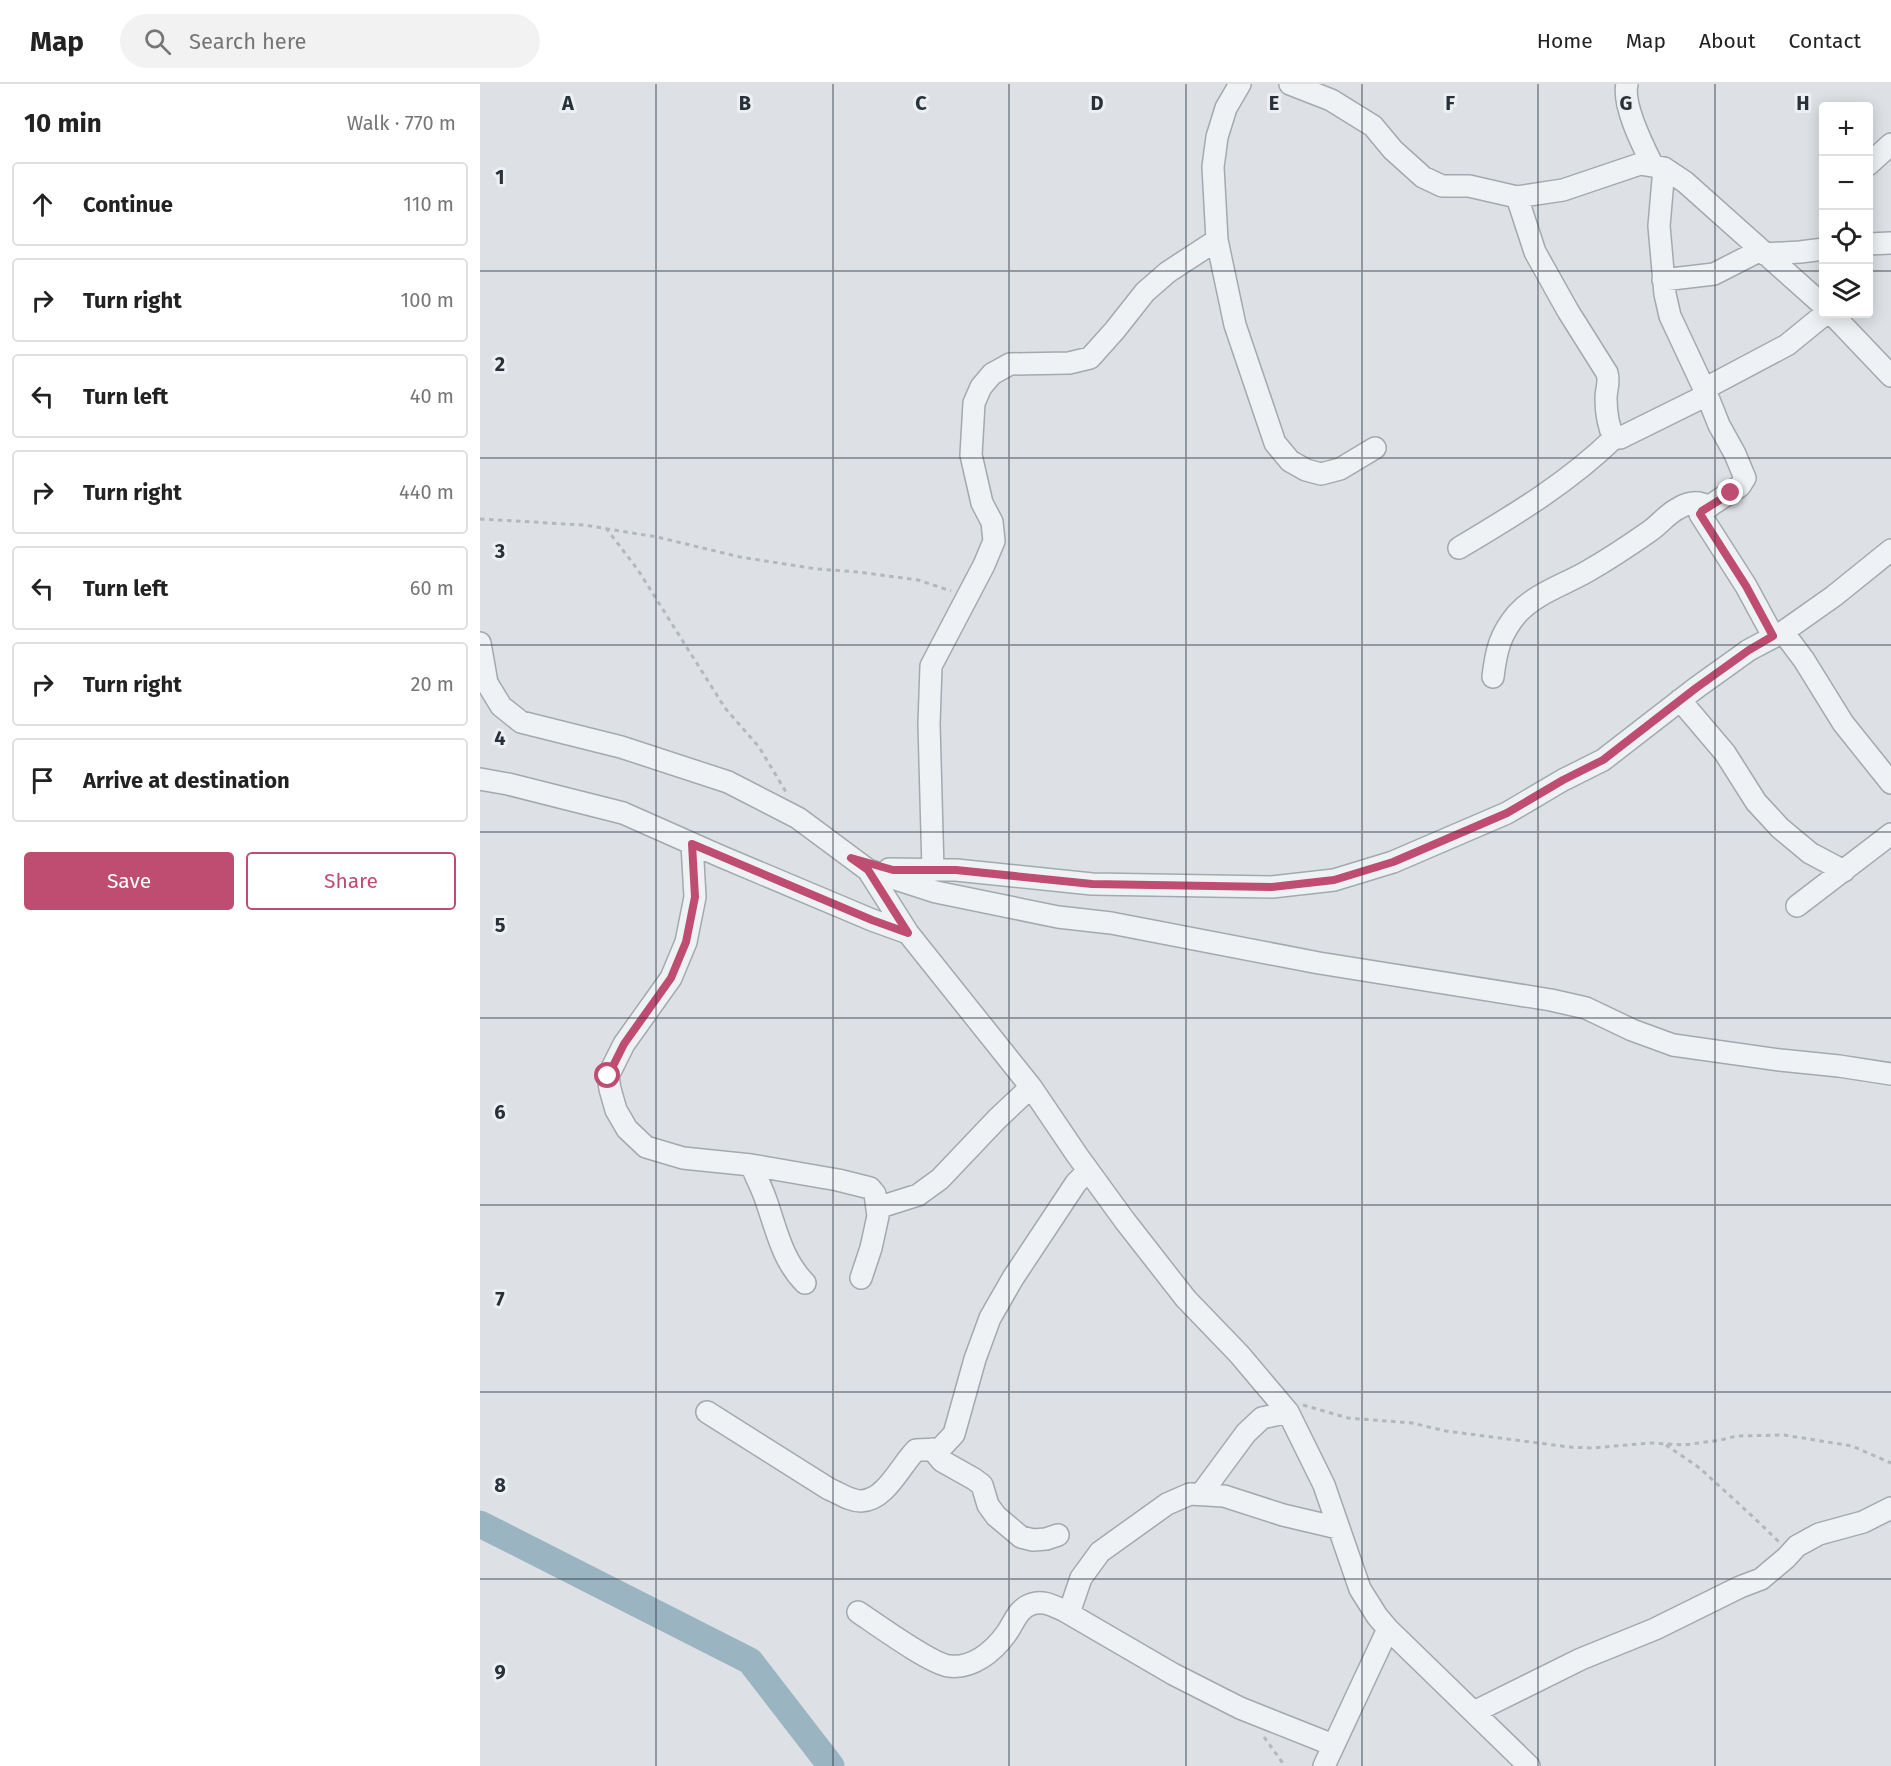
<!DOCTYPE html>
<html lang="en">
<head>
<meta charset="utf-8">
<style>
	body { margin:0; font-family:"Fira Sans",sans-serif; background:#f2f2f2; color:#222 }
	.controls { position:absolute; right:18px; top:18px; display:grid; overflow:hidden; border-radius:6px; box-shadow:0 3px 15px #0003 }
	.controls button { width:54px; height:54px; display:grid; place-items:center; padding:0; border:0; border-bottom:2px solid #e0e0e0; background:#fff; color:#222; font:30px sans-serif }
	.stop { position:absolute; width:18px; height:18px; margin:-14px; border:4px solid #bf4d71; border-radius:50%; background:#fff }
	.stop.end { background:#bf4d71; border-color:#fff; box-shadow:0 2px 6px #0008 }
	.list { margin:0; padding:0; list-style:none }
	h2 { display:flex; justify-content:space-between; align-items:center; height:78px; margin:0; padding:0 24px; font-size:26px }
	h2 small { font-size:20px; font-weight:400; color:#767676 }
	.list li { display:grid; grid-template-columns:39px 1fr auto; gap:18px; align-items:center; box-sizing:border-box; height:84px; margin:0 12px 12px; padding:0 12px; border:2px solid #e0e0e0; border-radius:6px }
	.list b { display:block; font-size:22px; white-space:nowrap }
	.list em { font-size:20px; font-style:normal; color:#767676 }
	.actions { display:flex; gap:12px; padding:18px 24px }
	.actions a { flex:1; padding:14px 0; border:2px solid #bf4d71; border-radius:6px; text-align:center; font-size:21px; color:#bf4d71 }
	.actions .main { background:#bf4d71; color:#fff }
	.icon { flex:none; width:33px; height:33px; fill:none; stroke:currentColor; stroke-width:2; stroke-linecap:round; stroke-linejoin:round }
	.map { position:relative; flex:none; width:1411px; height:1682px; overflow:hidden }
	header { display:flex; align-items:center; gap:36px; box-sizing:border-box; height:84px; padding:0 30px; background:#fff; border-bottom:2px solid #e0e0e0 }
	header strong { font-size:28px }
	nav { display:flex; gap:33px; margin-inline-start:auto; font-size:21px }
	.search { width:420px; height:54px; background:#f2f2f2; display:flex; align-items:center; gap:15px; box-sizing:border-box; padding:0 21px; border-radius:33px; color:#767676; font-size:22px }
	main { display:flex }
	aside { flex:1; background:#fff }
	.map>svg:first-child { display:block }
</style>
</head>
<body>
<header>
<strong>Map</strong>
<div class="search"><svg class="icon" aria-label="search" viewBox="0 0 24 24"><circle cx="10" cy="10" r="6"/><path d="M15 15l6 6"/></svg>Search here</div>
<nav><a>Home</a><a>Map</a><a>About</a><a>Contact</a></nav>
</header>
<main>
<aside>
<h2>10 min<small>Walk · 770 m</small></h2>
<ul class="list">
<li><svg class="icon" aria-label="ahead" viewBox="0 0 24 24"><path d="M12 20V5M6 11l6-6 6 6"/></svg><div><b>Continue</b></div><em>110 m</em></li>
<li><svg class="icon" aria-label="right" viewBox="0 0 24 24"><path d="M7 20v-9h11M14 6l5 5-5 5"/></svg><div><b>Turn right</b></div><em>100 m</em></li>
<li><svg class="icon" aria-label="left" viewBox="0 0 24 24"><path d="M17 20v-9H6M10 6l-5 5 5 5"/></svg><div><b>Turn left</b></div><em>40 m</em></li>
<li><svg class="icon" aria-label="right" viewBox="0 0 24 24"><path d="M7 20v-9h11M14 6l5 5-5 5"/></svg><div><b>Turn right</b></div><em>440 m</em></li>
<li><svg class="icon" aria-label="left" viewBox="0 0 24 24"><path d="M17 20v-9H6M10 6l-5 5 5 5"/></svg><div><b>Turn left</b></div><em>60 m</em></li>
<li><svg class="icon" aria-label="right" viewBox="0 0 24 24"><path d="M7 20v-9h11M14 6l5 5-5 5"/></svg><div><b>Turn right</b></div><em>20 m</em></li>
<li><svg class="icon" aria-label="arrive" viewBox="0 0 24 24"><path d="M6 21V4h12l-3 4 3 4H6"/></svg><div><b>Arrive at destination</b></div></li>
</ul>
<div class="actions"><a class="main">Save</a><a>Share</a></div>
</aside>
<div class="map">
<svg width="1411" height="1682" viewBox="0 0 1411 1682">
	<rect width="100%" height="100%" fill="#dde1e5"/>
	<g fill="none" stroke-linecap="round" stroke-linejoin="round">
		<path stroke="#9bb4c2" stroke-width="27" d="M0 1440 270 1577 351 1682"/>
		<g stroke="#a3a9ae" stroke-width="24">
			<path id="minor" d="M760 0 746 24 737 53 733 83 737 156 755 241 795 359 810 377 826 386 841 390 860 385 895 364
				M810 0 851 16 893 42 913 66 943 93 962 102H989L1037 113 1083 106 1160 80 1184 84 1205 98 1344 222
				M1147 0C1142 21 1163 62 1173 82
				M1388 81 1411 60
				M1184 84 1179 142 1185 210 1190 232 1227 311 1239 341 1255 370 1265 394 1260 402 1222 427 1220 430 1266 502 1293 552
				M1037 113 1055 168 1088 227 1127 289C1130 298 1126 305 1126 314 1126 327 1128 342 1134 354H1140L1227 311
				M1388 160 1411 159
				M1284 170 1320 168 1344 165
				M1183 196 1234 190 1281 166
				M1352 230 1411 292
				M1224 305 1307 261 1345 230
				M979 464C1034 431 1088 399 1134 354
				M1303 548 1324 576 1363 639 1411 699
				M0 559 7 599 21 622 41 638 141 663 248 698 318 734 388 786 456 808 578 833 631 839 839 879 1071 916 1106 924 1152 946 1193 961 1300 976 1359 982 1411 990
				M1013 593C1016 567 1020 550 1037 530 1056 509 1084 501 1108 487 1129 475 1150 461 1170 447 1180 440 1188 429 1199 424 1209 418 1219 417 1229 423
				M1200 616 1245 669 1276 718 1300 744 1330 769 1364 787
				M0 695 28 700 143 729 240 772 392 836 428 849
				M212 760 215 813 206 858 191 894 144 960 128 992 130 1005 136 1026 147 1045 166 1063 203 1074 271 1081 358 1096 390 1104 395 1110 398 1132 391 1164 381 1194
				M409 785 476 786 612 800 792 803 854 796 913 778 1027 729 1083 696 1123 676 1216 604 1269 566 1303 548 1354 512 1411 466
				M388 786 428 849 551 1003 597 1071 645 1137 706 1215 759 1270 808 1328 844 1401 880 1505 897 1532 908 1545 1049 1682
				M453 786 449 640 451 582 504 481 514 457 512 438 502 419 491 371 494 319 501 303 512 290 530 280 589 279 610 274 635 246 665 208 688 188 737 156
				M1317 822 1411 750
				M271 1081C276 1093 283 1106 287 1119 297 1148 303 1177 325 1199
				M397 1124 438 1111 460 1095 517 1035 551 1003
				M227 1328 349 1405C359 1409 370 1417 381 1417 406 1416 420 1382 436 1366L460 1365 474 1350 495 1275 510 1234 533 1194 596 1099 608 1087
				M452 1365 462 1377 494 1395 502 1401 508 1421 516 1432 541 1453 553 1456 566 1455 578 1451
				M721 1410 766 1349 782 1334 808 1328
				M378 1528C396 1540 451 1580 469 1582 492 1585 513 1568 526 1550 534 1539 538 1524 552 1520 563 1516 573 1522 583 1526L693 1590 760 1624 853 1661
				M589 1529 601 1494 620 1468 687 1420 710 1410 744 1412 803 1431 858 1444
				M994 1628 1101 1575 1175 1545 1260 1503 1281 1495 1306 1474 1317 1462 1339 1450 1383 1438 1411 1424
				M844 1682 908 1545"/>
		</g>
		<path stroke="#b3b8bc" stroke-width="3" stroke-dasharray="4.5 4.5" stroke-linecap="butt" d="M0 435 104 441 177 453 260 473 337 485 378 488 438 496 471 507
			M126 444 158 486 245 624 279 663 306 708
			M823 1321 868 1334 932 1339 966 1347 1089 1363 1112 1364 1170 1359 1204 1361 1241 1356 1256 1352 1304 1351 1372 1362 1411 1379
			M1186 1361C1198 1370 1213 1378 1224 1388 1249 1411 1274 1433 1299 1458
			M784 1653 805 1682"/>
		<use href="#minor" stroke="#eff2f4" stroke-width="21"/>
	</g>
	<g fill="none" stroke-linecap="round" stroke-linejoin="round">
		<path stroke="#bf4d71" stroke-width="8" d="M128 992 144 960 191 894 206 858 215 813 212 760 392 836 428 849 388 786 371 774 413 786H476L612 800 792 803 854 796 913 778 1027 729 1083 696 1123 676 1216 604 1269 566 1293 552 1266 502 1220 430 1222 427 1251 409"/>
	</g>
	<path fill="none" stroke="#28313a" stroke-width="1.5" stroke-opacity="0.55" d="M176 0V1682M353 0V1682M529 0V1682M706 0V1682M882 0V1682M1058 0V1682M1235 0V1682M0 187H1344M1388 187H1411M0 374H1411M0 561H1411M0 748H1411M0 934H1411M0 1121H1411M0 1308H1411M0 1495H1411"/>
	<g font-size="20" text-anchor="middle" font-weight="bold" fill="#28313a" stroke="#ecf0f3" stroke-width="6" stroke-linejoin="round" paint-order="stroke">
		<text x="88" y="26">A</text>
		<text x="265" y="26">B</text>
		<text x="441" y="26">C</text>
		<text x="617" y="26">D</text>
		<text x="794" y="26">E</text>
		<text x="970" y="26">F</text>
		<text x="1146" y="26">G</text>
		<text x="1323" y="26">H</text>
		<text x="20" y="100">1</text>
		<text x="20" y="287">2</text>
		<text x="20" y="474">3</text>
		<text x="20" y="661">4</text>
		<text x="20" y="848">5</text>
		<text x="20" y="1035">6</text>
		<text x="20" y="1222">7</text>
		<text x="20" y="1408">8</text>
		<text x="20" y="1595">9</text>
	</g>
</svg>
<div class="controls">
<button>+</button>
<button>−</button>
<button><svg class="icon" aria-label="locate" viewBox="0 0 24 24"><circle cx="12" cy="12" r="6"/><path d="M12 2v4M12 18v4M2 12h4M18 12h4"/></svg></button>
<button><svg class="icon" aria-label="layers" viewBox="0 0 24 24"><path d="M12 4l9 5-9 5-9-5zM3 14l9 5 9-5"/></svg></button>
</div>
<div class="stop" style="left:128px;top:992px"></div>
<div class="stop end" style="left:1251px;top:409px"></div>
</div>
</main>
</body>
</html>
